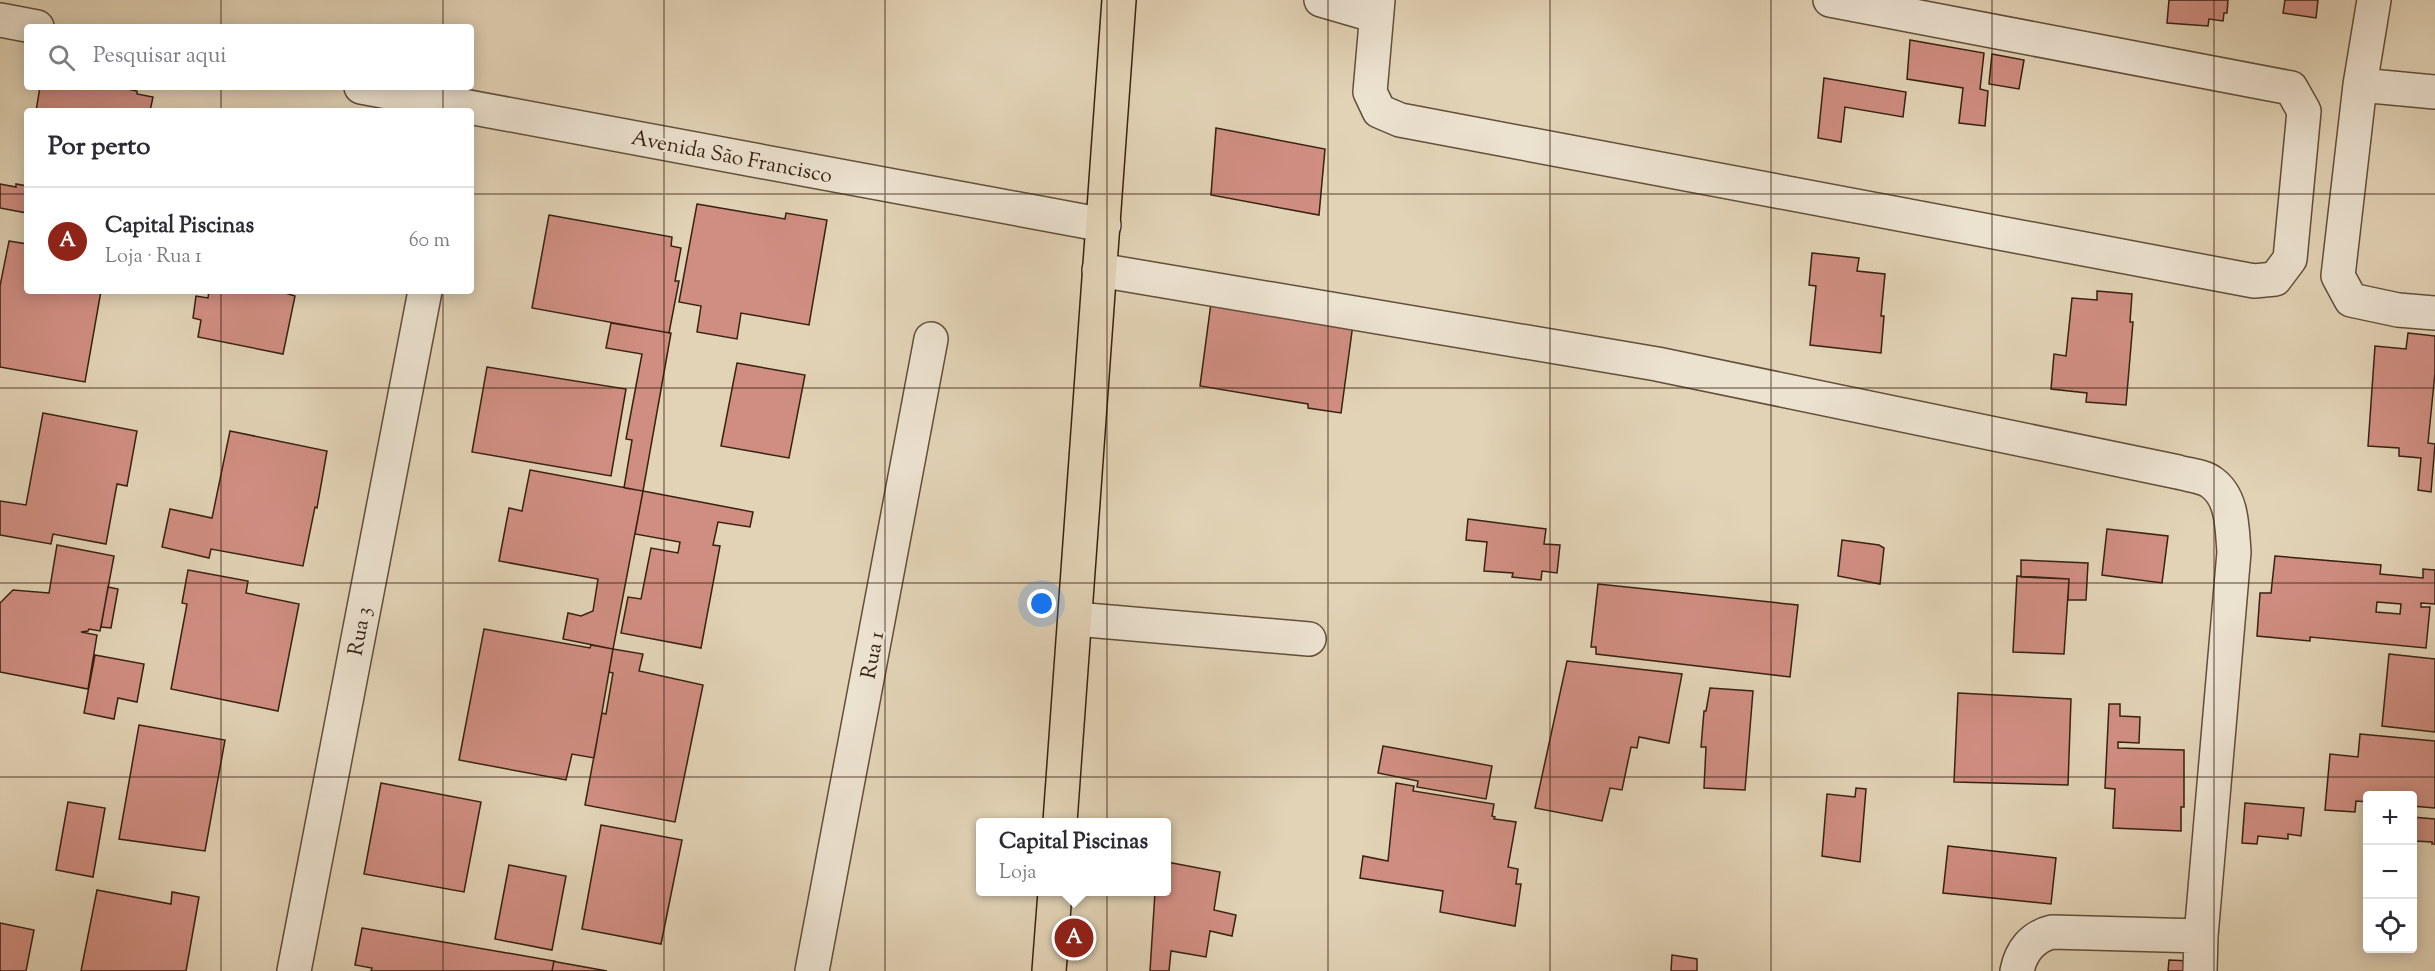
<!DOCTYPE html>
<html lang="pt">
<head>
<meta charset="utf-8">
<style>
	body { margin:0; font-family:"Sorts Mill Goudy",serif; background:#f7f7f7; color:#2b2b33 }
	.controls { position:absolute; right:18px; bottom:18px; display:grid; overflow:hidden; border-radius:6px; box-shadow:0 3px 15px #0003 }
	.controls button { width:54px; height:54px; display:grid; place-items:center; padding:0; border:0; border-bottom:2px solid #e1e1e2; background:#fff; color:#2b2b33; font:30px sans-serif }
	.you { position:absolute; left:1042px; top:604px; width:21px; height:21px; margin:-15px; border:4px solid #fff; border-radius:50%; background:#1a73e8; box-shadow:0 0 0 9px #1a73e833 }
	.badge { display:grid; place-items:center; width:39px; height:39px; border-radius:50%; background:#8f2418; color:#fff; font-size:20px; font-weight:700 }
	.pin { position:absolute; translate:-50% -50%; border:3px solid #fff; box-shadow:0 2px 6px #0006 }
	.popup { position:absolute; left:976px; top:818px; width:195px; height:78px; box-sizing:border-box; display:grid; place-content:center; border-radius:6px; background:#fff; filter:drop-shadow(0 2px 4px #0005); font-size:20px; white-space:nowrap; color:#7c7c81 }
	.popup b { font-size:22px; color:#2b2b33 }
	.popup::after { content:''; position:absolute; left:50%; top:100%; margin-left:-12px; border:12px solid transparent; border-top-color:#fff }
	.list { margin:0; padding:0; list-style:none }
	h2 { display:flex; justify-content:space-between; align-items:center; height:78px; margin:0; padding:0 24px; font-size:26px }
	h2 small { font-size:20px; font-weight:400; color:#7c7c81 }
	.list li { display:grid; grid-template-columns:39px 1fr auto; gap:18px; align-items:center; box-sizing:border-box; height:108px; padding:0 24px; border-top:2px solid #e1e1e2 }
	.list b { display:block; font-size:22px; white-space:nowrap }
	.list p { margin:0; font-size:20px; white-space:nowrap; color:#7c7c81 }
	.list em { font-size:20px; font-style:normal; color:#7c7c81 }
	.icon { flex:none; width:33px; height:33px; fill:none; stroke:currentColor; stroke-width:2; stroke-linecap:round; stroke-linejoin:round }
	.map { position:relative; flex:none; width:2435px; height:971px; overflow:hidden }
	.search { position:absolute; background:#fff; box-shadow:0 3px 15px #0003; left:24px; top:24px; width:450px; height:66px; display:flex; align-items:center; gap:15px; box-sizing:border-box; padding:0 21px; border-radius:6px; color:#7c7c81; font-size:22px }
	.panel { position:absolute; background:#fff; box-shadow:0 3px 15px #0003; left:24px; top:108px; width:450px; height:186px; border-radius:6px }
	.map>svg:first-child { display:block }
</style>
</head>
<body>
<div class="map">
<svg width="2435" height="971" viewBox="0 0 2435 971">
	<rect width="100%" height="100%" fill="#e2d3b6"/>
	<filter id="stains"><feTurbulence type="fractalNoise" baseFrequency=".00333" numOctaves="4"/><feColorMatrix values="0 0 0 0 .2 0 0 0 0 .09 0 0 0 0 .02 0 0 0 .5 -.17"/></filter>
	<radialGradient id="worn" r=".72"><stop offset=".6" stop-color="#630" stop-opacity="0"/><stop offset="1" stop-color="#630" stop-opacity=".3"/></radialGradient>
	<path fill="#d08e82" stroke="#372111" stroke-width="1.5" fill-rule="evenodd" d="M2169 0H2228L2227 13H2224L2223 21 2209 19 2208 26 2167 23Z
		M2285 0H2318L2316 18 2283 13Z
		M1910 40 1984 53 1980 89 1988 91 1985 126 1959 123 1963 88 1907 79Z
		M1992 54 2024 60 2019 89 1989 84Z
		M1824 78 1906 92 1903 117 1845 107 1841 142 1818 138Z
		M40 87H118L137 91V94L153 97 150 111H36Z
		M1216 128 1325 149 1319 215 1211 195Z
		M0 184 16 187V184L27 186V213L0 208Z
		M697 204 785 219 786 213 827 220 809 325 741 313 737 339 697 332 701 306 679 302Z
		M549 215 672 237 671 246 681 248 675 281H679L669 333 532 308Z
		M9 241 27 244V291H101L85 382 0 367V286Z
		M1812 253 1859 258 1857 271 1885 274 1881 316H1884L1881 353 1810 345 1816 286 1809 285Z
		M209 291H285V293L295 296 283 354 198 337 201 320 193 318 196 296 208 298Z
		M2097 291 2132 294 2130 322H2133L2126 405 2086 402 2087 393 2051 389 2054 354 2066 356 2072 298 2097 300Z
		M1211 303 1353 324 1341 413 1308 408V404L1200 386Z
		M611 323 671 333 643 491 624 488 632 440 626 439 642 354 606 348Z
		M2408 333 2435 336V373L2428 443 2435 444 2431 492 2418 490 2421 458 2399 456V448L2368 446 2375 346 2406 349Z
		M737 363 805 375 789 458 721 446Z
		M487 367 626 389 611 476 472 452Z
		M43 413 137 431 127 486 117 484 106 544 53 534 51 544 0 535V501L26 505Z
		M230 431 327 451 317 508 315 507 303 566 211 549 209 558 162 547 170 509 212 518Z
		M530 470 643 491 613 649 563 639 568 613 581 616 593 611 598 579 499 561 509 508 522 511Z
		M643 491 753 512 750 527 718 522 713 545 720 546 701 648 621 633 628 597 641 599 651 548 678 553 680 542 635 534Z
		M1468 519 1546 529 1544 544 1560 545 1557 573 1542 571 1541 580 1512 577 1513 573 1484 571 1487 542 1466 540Z
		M2107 529 2168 536 2162 583 2102 575Z
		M1842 540 1879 545 1884 548 1880 584 1838 576Z
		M57 545 114 556 100 631 89 629 88 631 81 632 97 635 88 689 0 672V603L13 590 49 593Z
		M2275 556 2381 565 2380 574 2423 578V569L2435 570V604L2421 603V607H2430L2426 648 2310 637V641L2257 636 2260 593H2271ZM2377 602 2401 604 2400 614 2376 612Z
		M2021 560 2088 563 2086 600H2068L2069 579 2021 577Z
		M188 570 248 581 246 593 299 604 278 711 171 689 187 604 182 603Z
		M2017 576 2069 579 2064 654 2013 652Z
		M1598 584 1798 605 1790 677 1596 654V647H1591Z
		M108 587 118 589 111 628 101 627Z
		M484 629 590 648 591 645 613 649 594 758 572 754 566 780 459 760Z
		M613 649 643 654 639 671 703 685 675 822 585 805 602 713 606 714 613 673 609 672Z
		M2389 654 2435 659V732L2382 726Z
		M95 655 144 664 137 702 118 698 114 719 84 713Z
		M1567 661 1682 674 1669 743 1639 737 1637 748 1631 747 1622 790 1610 788 1602 821 1535 808Z
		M1710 688 1753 691 1745 790 1704 788 1706 747H1701L1704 711H1706Z
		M1958 693 2071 699 2068 785 1954 782Z
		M2109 704H2120V716L2140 717 2139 743 2118 742V748L2184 750V807H2181V831L2113 828 2115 789 2105 788Z
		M139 725 225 740 205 851 119 839Z
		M2360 734 2435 741V808L2412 806V796H2368V802L2356 801 2355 812 2325 810 2330 754 2358 757Z
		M1383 746 1492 766 1486 799 1417 787 1418 781 1378 773Z
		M381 783 481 802 464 892 364 874Z
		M1396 783 1414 786 1413 791 1494 804 1492 816 1495 817 1494 819 1516 822 1508 867 1518 869 1516 884H1521L1515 926 1440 912 1443 891 1360 878 1363 856 1388 861Z
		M1856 788 1866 789 1860 862 1822 856 1827 794 1855 797Z
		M68 802 105 808 93 877 56 870Z
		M2245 803 2304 808 2301 836 2288 834V839L2258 836 2257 844 2242 843Z
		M2412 817 2435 819V844H2432V842L2415 841V832H2412Z
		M601 825 682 840 661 944 582 929Z
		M1948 846 2056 858 2051 904 1943 893Z
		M1167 862 1220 872 1214 910 1236 915 1232 936 1210 931 1206 957 1171 951 1169 971H1150L1155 892H1167Z
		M509 865 566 876 552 950 495 939Z
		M97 890 171 904 172 892 199 897 186 971H81Z
		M0 923 34 930 26 971H0Z
		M362 928 554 961 552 971H371L372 968 355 965Z
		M1672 955 1697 959V971H1671Z
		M2169 960 2190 961V971H2168Z
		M554 961 557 962 607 971H552Z"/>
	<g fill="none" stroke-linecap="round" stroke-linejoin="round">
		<g stroke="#624e3a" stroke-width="36">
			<path id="minor" d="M1321 0 1376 16
				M1378 0 1370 92 1379 111 1400 120 2254 281 2275 279 2290 259 2304 111 2291 88 1830 0
				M2374 0 2360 85 2338 276 2351 300 2398 310 2435 313
				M0 20 37 27
				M2360 85 2435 92
				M361 87 1104 225
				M1099 270 1657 364 2178 472C2188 475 2203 476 2211 482 2233 497 2232 528 2234 552L2201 936 2200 971
				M1075 619 1309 639
				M294 971 425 291
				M812 971 931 339
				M2017 971C2021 951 2032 937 2052 932L2201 936"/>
		</g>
		<g stroke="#372111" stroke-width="36">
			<path id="major" d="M1060 822 1119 0
				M1049 971 1055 892"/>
		</g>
		<use href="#minor" stroke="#ece2d0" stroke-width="33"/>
		<use href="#major" stroke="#e2d3b6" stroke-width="33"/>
	</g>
	<path fill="none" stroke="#372111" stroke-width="1.5" stroke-opacity="0.55" d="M221 0V27M443 0V27M664 0V971M885 0V971M1107 0V971M1328 0V971M1550 0V971M1771 0V971M1992 0V971M2214 0V971M221 87V111M443 87V111M0 194H27M471 194H2435M221 291V971M443 291V971M0 388H2435M0 583H2435M0 777H2435"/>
	<g text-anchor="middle" stroke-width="4.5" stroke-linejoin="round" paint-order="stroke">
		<g font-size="21" fill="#372111" stroke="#ece2d0">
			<text transform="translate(732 156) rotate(11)" y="7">Avenida São Francisco</text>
			<text transform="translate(359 631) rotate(-79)" y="7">Rua 3</text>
			<text transform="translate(872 655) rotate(-79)" y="7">Rua 1</text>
		</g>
	</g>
	<rect width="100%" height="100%" filter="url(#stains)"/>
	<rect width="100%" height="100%" fill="url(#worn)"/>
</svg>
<div class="controls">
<button>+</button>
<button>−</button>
<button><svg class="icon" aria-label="locate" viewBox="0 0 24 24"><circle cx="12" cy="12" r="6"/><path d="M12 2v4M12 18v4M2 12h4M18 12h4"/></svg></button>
</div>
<div class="you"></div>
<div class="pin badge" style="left:1074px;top:938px">A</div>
<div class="popup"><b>Capital Piscinas</b>Loja</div>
<div class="search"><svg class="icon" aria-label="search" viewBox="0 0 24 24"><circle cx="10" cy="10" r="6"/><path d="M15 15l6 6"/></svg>Pesquisar aqui</div>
<section class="panel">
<h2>Por perto<small></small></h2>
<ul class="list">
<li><span class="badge">A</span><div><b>Capital Piscinas</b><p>Loja · Rua 1</p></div><em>60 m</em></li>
</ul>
</section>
</div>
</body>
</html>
